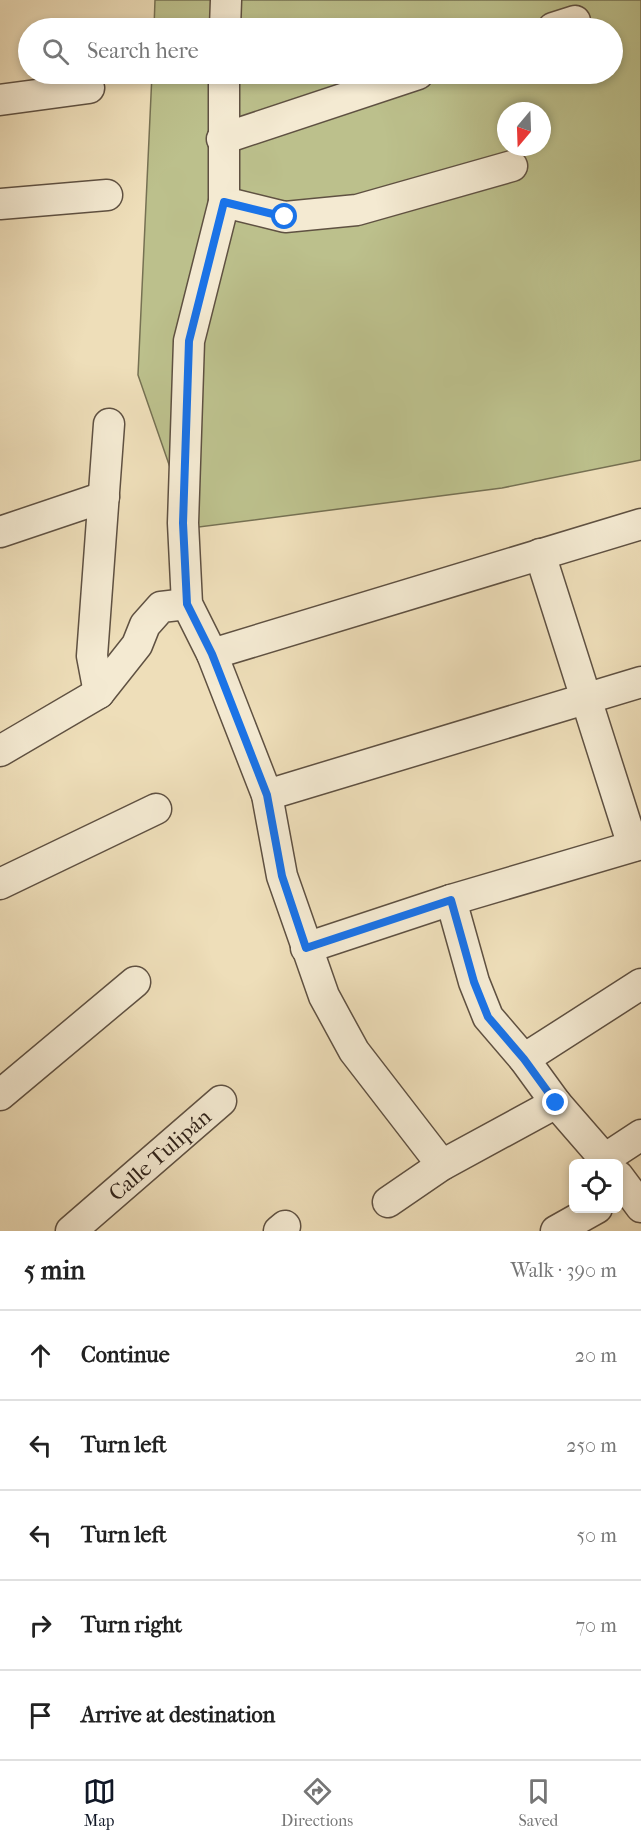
<!DOCTYPE html>
<html lang="en">
<head>
<meta charset="utf-8">
<style>
	body { margin:0; font-family:"IM FELL French Canon",serif; background:#f2f2f2; color:#222 }
	.controls { position:absolute; right:18px; bottom:18px; display:grid; overflow:hidden; border-radius:9px; box-shadow:0 3px 9px #0003 }
	.controls button { width:54px; height:54px; display:grid; place-items:center; padding:0; border:0; border-bottom:2px solid #e0e0e0; background:#fff; color:#222; font:30px sans-serif }
	.compass { position:absolute; left:497px; top:102px; width:54px; height:54px; border-radius:50%; background:#fff; box-shadow:0 3px 9px #0003; rotate:199deg }
	.stop { position:absolute; width:18px; height:18px; margin:-14px; border:4px solid #1a73e8; border-radius:50%; background:#fff }
	.stop.end { background:#1a73e8; border-color:#fff; box-shadow:0 2px 6px #0008 }
	.list { margin:0; padding:0; list-style:none }
	h2 { display:flex; justify-content:space-between; align-items:center; height:78px; margin:0; padding:0 24px; font-size:26px }
	h2 small { font-size:20px; font-weight:400; color:#767676 }
	.list li { display:grid; grid-template-columns:39px 1fr auto; gap:18px; align-items:center; box-sizing:border-box; height:90px; padding:0 24px; border-top:2px solid #e0e0e0 }
	.list b { display:block; font-size:22px; white-space:nowrap }
	.list em { font-size:20px; font-style:normal; color:#767676 }
	.icon { flex:none; width:33px; height:33px; fill:none; stroke:currentColor; stroke-width:2; stroke-linecap:round; stroke-linejoin:round }
	.map { position:relative; flex:none; width:641px; height:1231px; overflow:hidden }
	.search { position:absolute; background:#fff; box-shadow:0 3px 9px #0003; left:18px; right:18px; top:18px; height:66px; display:flex; align-items:center; gap:15px; box-sizing:border-box; padding:0 21px; border-radius:33px; color:#767676; font-size:22px }
	.sheet { height:528px; background:#fff }
	nav { display:flex; justify-content:space-around; align-items:center; box-sizing:border-box; height:84px; border-top:2px solid #e0e0e0; background:#fff; font-size:16px; color:#767676 }
	nav a { display:grid; justify-items:center; gap:3px }
	nav .on { color:#111827 }
	.map>svg:first-child { display:block }
</style>
</head>
<body>
<div class="map">
<svg width="641" height="1231" viewBox="0 0 641 1231">
	<rect width="100%" height="100%" fill="#eedeb9"/>
	<filter id="stains"><feTurbulence type="fractalNoise" baseFrequency=".00333" numOctaves="4"/><feColorMatrix values="0 0 0 0 .2 0 0 0 0 .09 0 0 0 0 .02 0 0 0 .5 -.17"/></filter>
	<radialGradient id="worn" r=".72"><stop offset=".6" stop-color="#630" stop-opacity="0"/><stop offset="1" stop-color="#630" stop-opacity=".3"/></radialGradient>
	<path fill="#bcc08c" stroke="#767153" stroke-width="1.5" fill-rule="evenodd" d="M155 0H641V460L502 488 191 528 138 375 152 74H612V28H154ZM506 111H542V147H506Z"/>
	<g fill="none" stroke-linecap="round" stroke-linejoin="round">
		<g stroke="#5f5142" stroke-width="33">
			<g id="minor">
				<path d="M225 28 226 0"/>
				<path d="M553 28 575 21"/>
				<path d="M224 74V202L189 341 183 523 187 604 212 654 267 795 282 876 324 996 354 1051 442 1165"/>
				<path d="M0 100 89 88"/>
				<path d="M222 139 418 74"/>
				<path d="M224 202 285 217 357 210 512 166"/>
				<path d="M0 204 107 195"/>
				<path d="M0 532 104 497"/>
				<path d="M540 554 633 846"/>
				<path d="M212 654 641 524"/>
				<path d="M99 693 92 656 109 424"/>
				<path d="M0 751 99 693 137 645 145 625 161 607 187 604"/>
				<path d="M267 795 641 682"/>
				<path d="M0 884 156 809"/>
				<path d="M451 900 474 982 488 1017 524 1059 556 1103 609 1164"/>
				<path d="M306 948 451 900 641 844"/>
				<path d="M524 1059 641 984"/>
				<path d="M0 1095 135 982"/>
				<path d="M606 1158 641 1135"/>
				<path d="M618 1176 641 1207"/>
				<path d="M388 1202 442 1165 556 1103"/>
				<path id="s1" d="M71 1231 221 1101"/>
				<path d="M279 1231 285 1226"/>
				<path d="M556 1231 597 1208"/>
			</g>
		</g>
		<use href="#minor" stroke="#f4ead2" stroke-width="30"/>
	</g>
	<g fill="none" stroke-linecap="round" stroke-linejoin="round">
		<path stroke="#1a73e8" stroke-width="8" d="M285 217 224 202 189 341 183 523 187 604 212 654 267 795 282 876 306 948 451 900 474 982 488 1017 524 1059 556 1103"/>
	</g>
	<g text-anchor="middle" stroke-width="5" stroke-linejoin="round" paint-order="stroke">
		<g font-size="22" fill="#2f221a" stroke="#f4ead2">
			<text dy="8" stroke="none"><textPath href="#s1" startOffset="117">Calle Tulipán</textPath></text>
		</g>
	</g>
	<rect width="100%" height="100%" filter="url(#stains)"/>
	<rect width="100%" height="100%" fill="url(#worn)"/>
</svg>
<div class="controls">
<button><svg class="icon" aria-label="locate" viewBox="0 0 24 24"><circle cx="12" cy="12" r="6"/><path d="M12 2v4M12 18v4M2 12h4M18 12h4"/></svg></button>
</div>
<svg class="compass" viewBox="-18 -18 36 36"><path d="M0-13l5 13h-10z" fill="#e53935"/><path d="M0 13l5-13h-10z" fill="#767676"/></svg>
<div class="stop" style="left:285px;top:217px"></div>
<div class="stop end" style="left:556px;top:1103px"></div>
<div class="search"><svg class="icon" aria-label="search" viewBox="0 0 24 24"><circle cx="10" cy="10" r="6"/><path d="M15 15l6 6"/></svg>Search here</div>
</div>
<section class="sheet">
<h2>5 min<small>Walk · 390 m</small></h2>
<ul class="list">
<li><svg class="icon" aria-label="ahead" viewBox="0 0 24 24"><path d="M12 20V5M6 11l6-6 6 6"/></svg><div><b>Continue</b></div><em>20 m</em></li>
<li><svg class="icon" aria-label="left" viewBox="0 0 24 24"><path d="M17 20v-9H6M10 6l-5 5 5 5"/></svg><div><b>Turn left</b></div><em>250 m</em></li>
<li><svg class="icon" aria-label="left" viewBox="0 0 24 24"><path d="M17 20v-9H6M10 6l-5 5 5 5"/></svg><div><b>Turn left</b></div><em>50 m</em></li>
<li><svg class="icon" aria-label="right" viewBox="0 0 24 24"><path d="M7 20v-9h11M14 6l5 5-5 5"/></svg><div><b>Turn right</b></div><em>70 m</em></li>
<li><svg class="icon" aria-label="arrive" viewBox="0 0 24 24"><path d="M6 21V4h12l-3 4 3 4H6"/></svg><div><b>Arrive at destination</b></div></li>
</ul>
</section>
<nav>
<a class="on"><svg class="icon" aria-label="map" viewBox="0 0 24 24"><path d="M3 6l6-2 6 2 6-2v14l-6 2-6-2-6 2zM9 4v14M15 6v14"/></svg>Map</a>
<a><svg class="icon" aria-label="directions" viewBox="0 0 24 24"><path d="M12 3l9 9-9 9-9-9zM9 14v-3h6M13 9l2 2-2 2"/></svg>Directions</a>
<a><svg class="icon" aria-label="saved" viewBox="0 0 24 24"><path d="M7 4h10v16l-5-4-5 4z"/></svg>Saved</a>
</nav>
</body>
</html>
